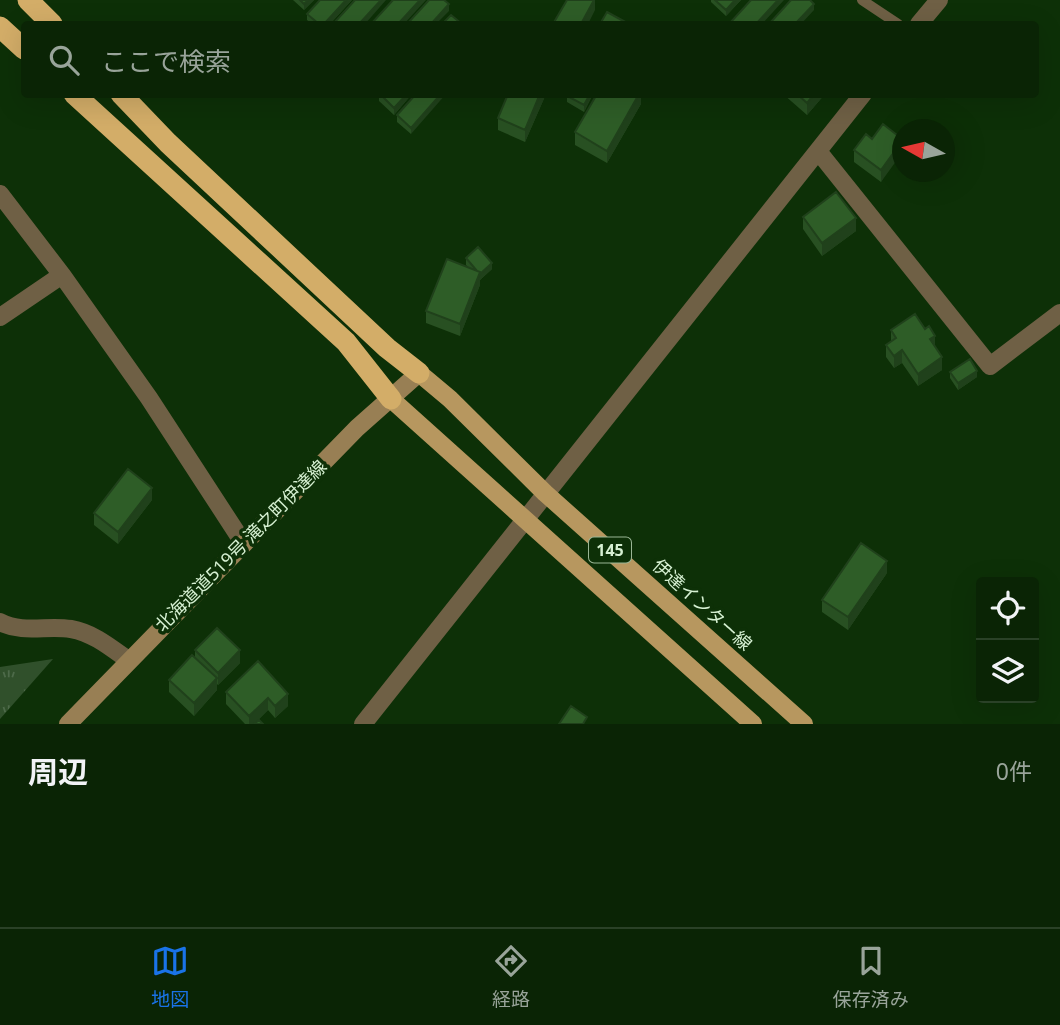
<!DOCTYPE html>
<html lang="ja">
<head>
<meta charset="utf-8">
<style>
	body { margin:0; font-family:"Noto Sans","Noto Sans JP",sans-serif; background:#132c0f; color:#f1f3f6 }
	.controls { position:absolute; right:21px; bottom:21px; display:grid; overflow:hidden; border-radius:7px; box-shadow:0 7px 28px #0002 }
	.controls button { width:63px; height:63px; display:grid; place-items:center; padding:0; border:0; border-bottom:2px solid #2a4127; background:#0a2405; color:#f1f3f6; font:35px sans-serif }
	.compass { position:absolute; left:892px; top:119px; width:63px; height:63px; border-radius:50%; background:#0a2405; box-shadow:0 7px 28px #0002; rotate:278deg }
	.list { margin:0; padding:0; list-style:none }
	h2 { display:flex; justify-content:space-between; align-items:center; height:91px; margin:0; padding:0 28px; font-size:30px }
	h2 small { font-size:23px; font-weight:400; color:#99a49a }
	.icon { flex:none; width:38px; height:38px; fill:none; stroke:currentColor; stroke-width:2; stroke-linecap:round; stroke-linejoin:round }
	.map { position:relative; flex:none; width:1060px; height:724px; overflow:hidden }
	.search { position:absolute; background:#0a2405; box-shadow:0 7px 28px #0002; left:21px; right:21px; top:21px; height:77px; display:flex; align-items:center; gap:18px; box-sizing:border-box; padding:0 24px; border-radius:7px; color:#99a49a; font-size:26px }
	.sheet { height:203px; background:#0a2405 }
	nav { display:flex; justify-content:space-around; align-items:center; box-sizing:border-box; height:98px; border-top:2px solid #2a4127; background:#0a2405; font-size:19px; color:#99a49a }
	nav a { display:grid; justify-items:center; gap:4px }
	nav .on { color:#1a73e8 }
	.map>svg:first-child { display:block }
</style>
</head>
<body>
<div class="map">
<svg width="1060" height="724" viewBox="0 0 1060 724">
	<defs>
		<pattern id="grass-tufts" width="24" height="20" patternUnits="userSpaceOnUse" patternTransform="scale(1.75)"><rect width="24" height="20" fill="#30502b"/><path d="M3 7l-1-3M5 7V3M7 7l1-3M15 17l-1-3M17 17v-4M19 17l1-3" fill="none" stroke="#4d6a49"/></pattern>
	</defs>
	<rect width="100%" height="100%" fill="#0d3007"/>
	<path fill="url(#grass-tufts)" d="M53 659 0 719V667Z"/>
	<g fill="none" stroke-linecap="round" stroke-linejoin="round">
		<path stroke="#6f6045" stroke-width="10" d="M862 0 898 24"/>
		<path stroke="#6f6045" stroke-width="18" d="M919 24 939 0
			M818 151 990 366 1060 313
			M0 194 62 275 149 398 244 544
			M0 317 62 275
			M0 622C24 634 46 625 71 629 93 633 110 647 128 660
			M363 724 863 94"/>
		<path stroke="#987f54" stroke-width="18" d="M68 724 357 428 419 373"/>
		<path stroke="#b7975f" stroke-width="18" d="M419 373 450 399 545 493 804 724
			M391 399 753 724"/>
		<path stroke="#d3ad68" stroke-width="21" d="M28 0 52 24
			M0 27 24 49
			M74 94 346 342 391 399
			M121 94 168 143 387 348 419 373"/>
	</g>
	<path fill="#285022" d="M293 0H314L304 10Z
		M352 0 330 24H312L307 20V14Z
		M711 0H741L726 16 711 2Z
		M412 94 394 115 379 101V95Z
		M416 94 411 134 397 122V115Z
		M508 94H546L525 142 498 130V118Z
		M567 94H593L584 112 567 102Z
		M641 94V104L607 163 575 145V132Z
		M783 94H825L807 115Z
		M872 139H902L881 182 854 162V150Z
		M803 217 856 231 822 256 803 229Z
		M466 258 492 269 480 280V285L460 336 426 323V311L468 267 466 265Z
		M891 330 935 347 942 370 918 386 902 363 894 368 886 357V345L891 341Z
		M950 372 977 377 958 390 950 378Z
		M152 500 118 544 94 525V513Z
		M887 573 848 630 822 612V600Z
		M195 650 240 663 218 685 217 684V690L194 716 169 692V680L195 658Z
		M226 692 288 694V706L275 718 268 710 254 724H245L226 704Z"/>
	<path fill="#20411b" d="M308 0H314L304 10V4Z
		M346 0H352L330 24H324Z
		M381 0H386L365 24H359Z
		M420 0H426L404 24H398Z
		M594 0H595V10L588 24H581Z
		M735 0H741L726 16V10Z
		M778 0H784L762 24H756Z
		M449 4V11L436 24H431Z
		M814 4V10L801 24H795Z
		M407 94H412L394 115V108Z
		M441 94H446L411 134V128Z
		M540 94H546L525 142V130Z
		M590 94H593L584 112V105Z
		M639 94H641V104L607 163V151Z
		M814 94H825L807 115V103Z
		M902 141V153L881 182V170Z
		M856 218V231L822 256V243Z
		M492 263V269L480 280V285L460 336V324L480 272Z
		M935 336V348L930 339Z
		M902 350V363L894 368V356Z
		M942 357V370L918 386V374Z
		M977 371V377L958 390V383Z
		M152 488V500L118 544V532Z
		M887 561V573L848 630V617Z
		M240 650V663L218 685V673Z
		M217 678V690L194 716V703Z
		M288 694V706L275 718V706Z
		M268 698V710L254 724H249V716Z"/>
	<path fill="#2e5d27" stroke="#20411b" stroke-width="2" d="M300 0H308L304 4Z
		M320 0H346L324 24H319L307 14Z
		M355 0H381L359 24H333Z
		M393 0H420L398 24H371Z
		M429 0H444L449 4 431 24H407Z
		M567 0H594L581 24H553Z
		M715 0H735L726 10Z
		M751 0H778L756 24H729Z
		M791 0H810L814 4 795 24H769Z
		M607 12 629 24H600Z
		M451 15 462 24H442Z
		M380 94H407L394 108Z
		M416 94H441L411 128 397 115Z
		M508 94H540L525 130 498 118Z
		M567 94H590L584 105 567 96Z
		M597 94H639L607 151 575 132Z
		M797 94H814L807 103Z
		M883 124 902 139V141L881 170 854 150 866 134 872 139Z
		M836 192 856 218 822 243 803 217Z
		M478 247 492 263 480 274V272L477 271 466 258Z
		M447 259 480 272 460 324 426 311Z
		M915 314 925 329 929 326 935 336 930 339 942 357 918 374 902 350 894 356 886 345 896 338 891 330Z
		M970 359 977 371 958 383 950 372Z
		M128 469 152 488 118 532 94 513Z
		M861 543 887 561 848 617 822 600Z
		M217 628 240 650 218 673 195 650Z
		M192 655 217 678 194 703 169 680Z
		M258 661 288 694 275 706 268 698 249 716 226 692Z
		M571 706 587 717 583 724H559Z
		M259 720 263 724H254Z"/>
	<g text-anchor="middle" stroke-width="7" stroke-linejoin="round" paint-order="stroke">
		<rect fill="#0d3007" stroke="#9ab695" stroke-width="2" x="589" y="537.5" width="42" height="25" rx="5"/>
		<g font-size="16" font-weight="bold" fill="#d6f0d2">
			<text x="610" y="556">145</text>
		</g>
		<g font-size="18" fill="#d6f0d2" stroke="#0d3007">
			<text transform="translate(241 546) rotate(-45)" y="6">北海道道519号 滝之町伊達線</text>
			<text transform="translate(702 605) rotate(42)" y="6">伊達インター線</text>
		</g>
	</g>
</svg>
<div class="controls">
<button><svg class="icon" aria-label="locate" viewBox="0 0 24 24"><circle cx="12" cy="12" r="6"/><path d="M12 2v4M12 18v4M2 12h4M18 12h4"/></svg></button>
<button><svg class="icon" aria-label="layers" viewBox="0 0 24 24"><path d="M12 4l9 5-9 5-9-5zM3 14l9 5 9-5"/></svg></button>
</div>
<svg class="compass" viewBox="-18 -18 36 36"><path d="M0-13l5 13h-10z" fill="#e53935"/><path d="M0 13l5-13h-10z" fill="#99a49a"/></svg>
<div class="search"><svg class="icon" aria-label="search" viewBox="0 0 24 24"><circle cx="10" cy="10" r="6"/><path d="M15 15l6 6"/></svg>ここで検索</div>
</div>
<section class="sheet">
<h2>周辺<small>0件</small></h2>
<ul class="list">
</ul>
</section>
<nav>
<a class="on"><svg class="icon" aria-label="map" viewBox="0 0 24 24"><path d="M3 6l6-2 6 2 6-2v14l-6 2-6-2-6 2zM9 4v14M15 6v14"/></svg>地図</a>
<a><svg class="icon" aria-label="directions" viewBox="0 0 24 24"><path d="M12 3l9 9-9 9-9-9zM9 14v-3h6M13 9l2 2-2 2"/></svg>経路</a>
<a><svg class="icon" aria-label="saved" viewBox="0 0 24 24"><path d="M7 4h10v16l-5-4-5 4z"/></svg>保存済み</a>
</nav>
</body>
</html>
